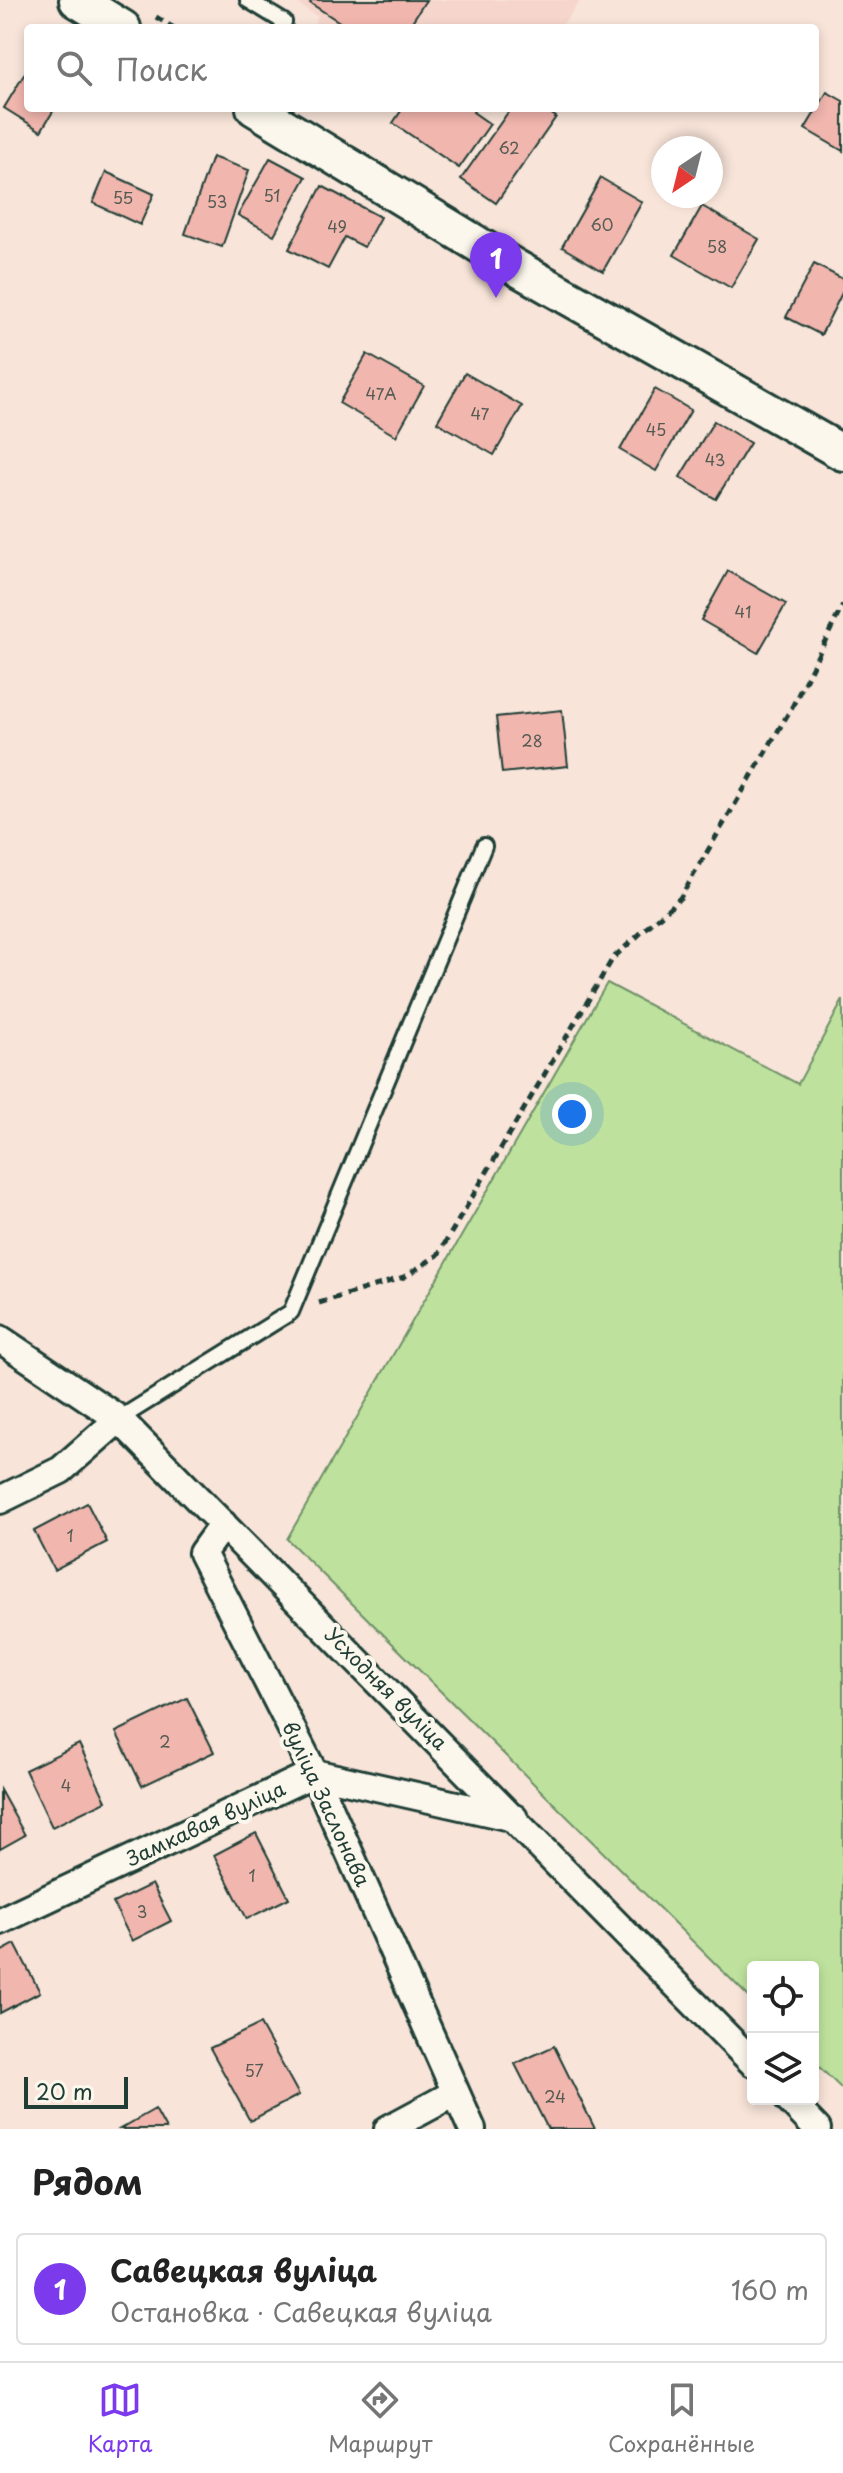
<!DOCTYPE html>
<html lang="ru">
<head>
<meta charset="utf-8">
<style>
	body { margin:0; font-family:"Playpen Sans",sans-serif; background:#f6f6f6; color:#222 }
	.controls { position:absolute; right:24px; bottom:24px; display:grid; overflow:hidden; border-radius:8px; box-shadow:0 4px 12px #0003 }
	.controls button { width:72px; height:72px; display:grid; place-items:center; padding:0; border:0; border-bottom:2px solid #e0e0e0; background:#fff; color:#222; font:40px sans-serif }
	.compass { position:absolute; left:651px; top:136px; width:72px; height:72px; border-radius:50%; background:#fff; box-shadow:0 4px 12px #0003; rotate:215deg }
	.scale { position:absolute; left:24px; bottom:20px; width:104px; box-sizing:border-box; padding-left:8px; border:4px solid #1f3d34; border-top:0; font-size:22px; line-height:28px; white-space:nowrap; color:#1f3d34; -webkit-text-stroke:6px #fbf7ec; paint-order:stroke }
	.you { position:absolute; left:572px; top:1114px; width:28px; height:28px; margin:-20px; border:6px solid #fff; border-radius:50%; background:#1a73e8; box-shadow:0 0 0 12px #1a73e833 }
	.badge { display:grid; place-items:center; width:52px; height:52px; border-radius:50%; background:#7c3aed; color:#fff; font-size:26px; font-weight:700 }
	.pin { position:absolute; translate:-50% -66px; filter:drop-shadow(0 2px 4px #0008) }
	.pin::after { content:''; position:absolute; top:42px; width:28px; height:24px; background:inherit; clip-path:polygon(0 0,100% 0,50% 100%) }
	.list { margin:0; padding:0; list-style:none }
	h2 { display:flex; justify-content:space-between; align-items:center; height:104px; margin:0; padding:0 32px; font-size:34px }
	h2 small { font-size:26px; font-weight:400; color:#767676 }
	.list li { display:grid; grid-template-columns:52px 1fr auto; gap:24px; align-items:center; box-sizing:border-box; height:112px; margin:0 16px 16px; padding:0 16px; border:2px solid #e0e0e0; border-radius:8px }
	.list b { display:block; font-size:30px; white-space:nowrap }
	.list p { margin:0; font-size:26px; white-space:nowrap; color:#767676 }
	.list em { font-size:26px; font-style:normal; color:#767676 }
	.icon { flex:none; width:44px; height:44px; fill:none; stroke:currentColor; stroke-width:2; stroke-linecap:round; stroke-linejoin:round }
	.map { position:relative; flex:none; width:843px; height:2129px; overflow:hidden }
	.search { position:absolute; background:#fff; box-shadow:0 4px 12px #0003; left:24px; right:24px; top:24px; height:88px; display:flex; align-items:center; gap:20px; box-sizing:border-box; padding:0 28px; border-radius:8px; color:#767676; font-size:30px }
	.sheet { height:232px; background:#fff }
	nav { display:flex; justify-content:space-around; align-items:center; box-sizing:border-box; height:112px; border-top:2px solid #e0e0e0; background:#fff; font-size:22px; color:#767676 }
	nav a { display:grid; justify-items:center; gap:4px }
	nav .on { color:#7c3aed }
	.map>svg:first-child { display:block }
</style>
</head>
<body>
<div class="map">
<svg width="843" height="2129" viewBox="0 0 843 2129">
	<rect width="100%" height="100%" fill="#f8e4d9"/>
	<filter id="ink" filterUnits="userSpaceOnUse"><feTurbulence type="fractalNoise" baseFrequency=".0125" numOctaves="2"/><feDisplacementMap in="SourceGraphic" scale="16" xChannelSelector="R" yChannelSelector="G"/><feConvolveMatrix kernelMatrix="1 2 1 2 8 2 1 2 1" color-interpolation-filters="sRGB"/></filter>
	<g filter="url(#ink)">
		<path fill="#f6d6cc" d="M292 0H581L560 28H311L318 17Z"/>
		<path fill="#bee29d" stroke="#6e9068" stroke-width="2" d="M607 983 798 1084 843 1000V2090L813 2061V1967H753V2001L287 1539Z"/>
		<path fill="#f1b6ae" stroke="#1f3d34" stroke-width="2" d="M312 0H426L408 28H349L310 3Z
			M28 68V108H55L41 131 4 108Z
			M827 92 843 101V151L805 129Z
			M403 108H476L473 112 490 124 459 168 393 123Z
			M511 108H543L556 117 496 203 461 179Z
			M212 157 249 170 222 247 185 234Z
			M270 158 306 177 274 235 238 215Z
			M106 172 154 194 140 225 93 203Z
			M601 178 642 202 603 271 562 247Z
			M322 186 380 217 364 247 345 237 328 269 289 249Z
			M702 206 759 239 731 288 674 255Z
			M814 264 843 279V291L821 335 786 317Z
			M367 354 424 386 396 436 339 403Z
			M465 373 522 406 494 455 437 422Z
			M655 389 691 410 656 471 620 450Z
			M714 421 750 443 716 499 680 477Z
			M728 571 786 604 758 653 701 620Z
			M562 710 568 766 502 773 496 717Z
			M87 1503 107 1542 54 1570 34 1531Z
			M187 1698 214 1752 142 1786 116 1732Z
			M79 1744 106 1801 52 1827 25 1770Z
			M0 1790 25 1835 0 1849Z
			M256 1833 289 1898 247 1919 214 1855Z
			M152 1884 171 1921 132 1941 113 1903Z
			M15 1944 40 1992 0 2013V1952Z
			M260 2024 299 2095 250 2121 210 2048Z
			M554 2046 595 2129H548L515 2064Z
			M155 2109 166 2129H120Z"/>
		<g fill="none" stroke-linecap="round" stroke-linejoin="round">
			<g stroke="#1f3d34" stroke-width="20">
				<path id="service" d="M248 0 284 22 282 28
					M119 1419 291 1312 484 846"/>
			</g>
			<g stroke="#1f3d34" stroke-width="32">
				<path id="minor" d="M0 1339 119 1419 753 2063
					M0 1500 61 1470 119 1419
					M223 1524 202 1553 314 1773 472 2129
					M0 1921 314 1773 514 1818
					M788 2099 817 2129
					M388 2129 455 2093"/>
			</g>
			<g stroke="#1f3d34" stroke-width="40">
				<path id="tertiary" d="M77 0 123 28
					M254 108 515 267 843 453"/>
			</g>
			<path stroke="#1f3d34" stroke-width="5" stroke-dasharray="8 6" stroke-linecap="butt" d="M156 17 174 28
				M319 1303 404 1277 438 1255 613 958 680 898 792 707 843 605"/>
			<use href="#service" stroke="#fbf7ec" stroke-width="14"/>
			<use href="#minor" stroke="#fbf7ec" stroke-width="26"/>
			<use href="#tertiary" stroke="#fbf7ec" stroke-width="34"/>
		</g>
	</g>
	<g text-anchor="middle" stroke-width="8" stroke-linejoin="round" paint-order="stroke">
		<g font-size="16" fill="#545b52">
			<text x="509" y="154">62</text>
			<text x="272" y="202">51</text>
			<text x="123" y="204">55</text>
			<text x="217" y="208">53</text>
			<text x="602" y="231">60</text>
			<text x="337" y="233">49</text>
			<text x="717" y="253">58</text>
			<text x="381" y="400">47А</text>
			<text x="480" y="420">47</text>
			<text x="656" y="436">45</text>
			<text x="715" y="466">43</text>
			<text x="743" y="618">41</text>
			<text x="532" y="747">28</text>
			<text x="70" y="1542">1</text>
			<text x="165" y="1748">2</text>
			<text x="66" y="1792">4</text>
			<text x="252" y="1882">1</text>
			<text x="142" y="1918">3</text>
			<text x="254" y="2077">57</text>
			<text x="555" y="2103">24</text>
		</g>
		<g font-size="20" fill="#1f3d34" stroke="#fbf7ec">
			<text transform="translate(386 1689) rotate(45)" y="7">Усходняя вуліца</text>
			<text transform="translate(326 1804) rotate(65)" y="7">вуліца Заслонава</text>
			<text transform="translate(206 1824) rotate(-25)" y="7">Замкавая вуліца</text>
		</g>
	</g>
</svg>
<div class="controls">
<button><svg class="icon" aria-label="locate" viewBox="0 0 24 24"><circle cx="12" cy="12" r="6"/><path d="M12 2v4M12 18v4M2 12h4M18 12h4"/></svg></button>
<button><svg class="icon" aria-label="layers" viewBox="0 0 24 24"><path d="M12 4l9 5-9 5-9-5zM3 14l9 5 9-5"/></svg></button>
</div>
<svg class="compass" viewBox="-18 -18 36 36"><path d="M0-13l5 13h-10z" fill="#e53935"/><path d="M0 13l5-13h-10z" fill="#767676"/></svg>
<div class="scale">20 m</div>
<div class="you"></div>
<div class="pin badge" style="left:496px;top:298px">1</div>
<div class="search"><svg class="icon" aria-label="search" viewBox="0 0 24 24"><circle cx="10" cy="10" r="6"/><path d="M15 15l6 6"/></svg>Поиск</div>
</div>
<section class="sheet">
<h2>Рядом<small></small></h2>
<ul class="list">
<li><span class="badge">1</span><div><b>Савецкая вуліца</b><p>Остановка · Савецкая вуліца</p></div><em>160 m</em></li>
</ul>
</section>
<nav>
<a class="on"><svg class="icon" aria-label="map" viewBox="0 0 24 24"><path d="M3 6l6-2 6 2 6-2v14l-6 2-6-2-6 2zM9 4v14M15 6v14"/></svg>Карта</a>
<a><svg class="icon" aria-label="directions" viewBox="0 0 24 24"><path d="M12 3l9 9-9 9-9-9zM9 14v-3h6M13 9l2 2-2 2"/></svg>Маршрут</a>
<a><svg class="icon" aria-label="saved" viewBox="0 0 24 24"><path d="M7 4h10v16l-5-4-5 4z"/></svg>Сохранённые</a>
</nav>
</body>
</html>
